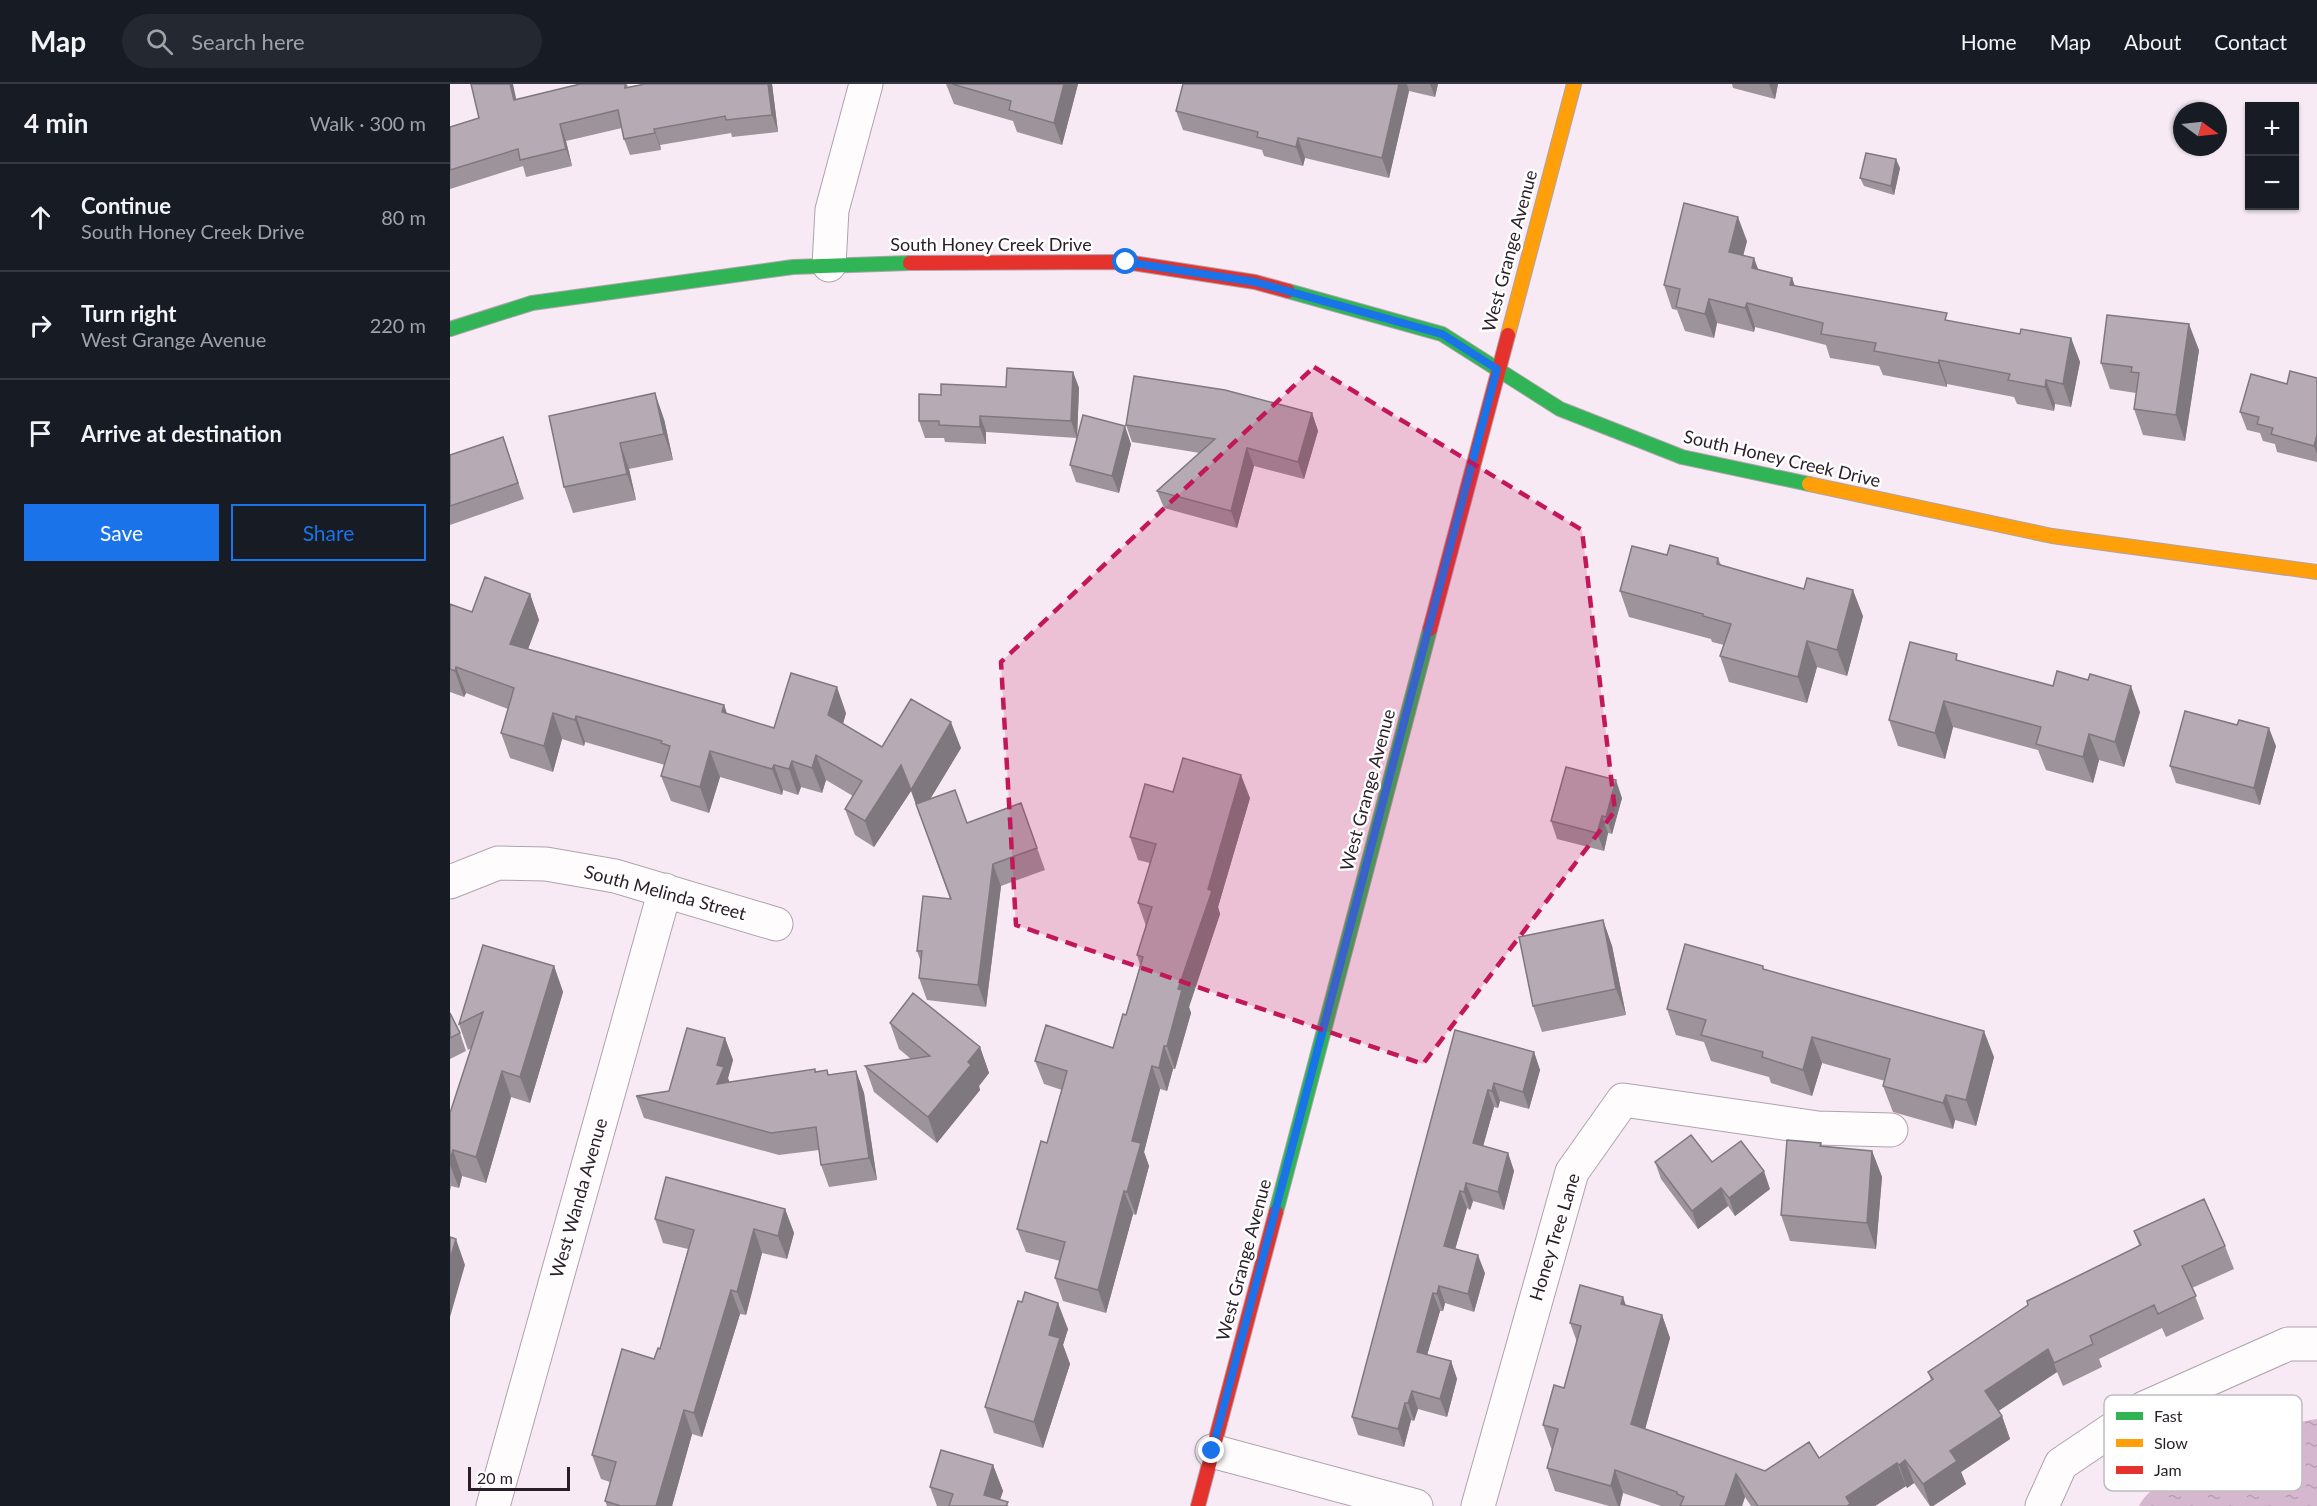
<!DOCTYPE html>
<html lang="en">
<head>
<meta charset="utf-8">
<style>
	body { margin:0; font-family:Lato,sans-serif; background:#242831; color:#f1f3f6 }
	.controls { position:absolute; right:18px; top:18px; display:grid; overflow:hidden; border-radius:0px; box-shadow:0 2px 4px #0004 }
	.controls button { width:54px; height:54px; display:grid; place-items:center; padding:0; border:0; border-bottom:2px solid #363941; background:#171b24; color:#f1f3f6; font:30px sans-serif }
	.compass { position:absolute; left:1723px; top:18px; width:54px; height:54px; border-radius:50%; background:#171b24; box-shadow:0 2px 4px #0004; rotate:105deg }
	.scale { position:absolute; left:18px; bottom:15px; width:102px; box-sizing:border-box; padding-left:6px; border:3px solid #291e27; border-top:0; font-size:16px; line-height:21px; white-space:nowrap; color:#291e27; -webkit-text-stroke:4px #fff; paint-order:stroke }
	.stop { position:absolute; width:18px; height:18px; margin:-14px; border:4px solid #1a73e8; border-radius:50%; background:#fff }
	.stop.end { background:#1a73e8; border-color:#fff; box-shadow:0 2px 6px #0008 }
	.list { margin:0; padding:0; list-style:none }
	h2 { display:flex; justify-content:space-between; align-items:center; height:78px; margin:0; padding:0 24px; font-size:26px }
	h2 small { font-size:20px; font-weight:400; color:#9ea1a6 }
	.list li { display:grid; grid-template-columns:39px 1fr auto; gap:18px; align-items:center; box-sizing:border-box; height:108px; padding:0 24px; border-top:2px solid #363941 }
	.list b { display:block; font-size:22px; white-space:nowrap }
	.list p { margin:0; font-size:20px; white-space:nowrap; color:#9ea1a6 }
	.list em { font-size:20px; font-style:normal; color:#9ea1a6 }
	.actions { display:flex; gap:12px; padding:18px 24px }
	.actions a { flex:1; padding:14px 0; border:2px solid #1a73e8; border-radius:0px; text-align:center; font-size:21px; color:#1a73e8 }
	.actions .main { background:#1a73e8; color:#fff }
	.icon { flex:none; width:33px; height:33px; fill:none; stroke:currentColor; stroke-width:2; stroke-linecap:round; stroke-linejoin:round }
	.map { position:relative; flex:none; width:1867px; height:1422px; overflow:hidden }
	header { display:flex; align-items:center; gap:36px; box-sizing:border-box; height:84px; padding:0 30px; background:#171b24; border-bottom:2px solid #363941 }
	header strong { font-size:28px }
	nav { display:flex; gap:33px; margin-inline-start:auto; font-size:21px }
	.search { width:420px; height:54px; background:#242831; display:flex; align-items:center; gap:15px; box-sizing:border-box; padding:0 21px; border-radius:33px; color:#9ea1a6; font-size:22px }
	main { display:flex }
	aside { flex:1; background:#171b24 }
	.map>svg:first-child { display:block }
</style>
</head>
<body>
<header>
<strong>Map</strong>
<div class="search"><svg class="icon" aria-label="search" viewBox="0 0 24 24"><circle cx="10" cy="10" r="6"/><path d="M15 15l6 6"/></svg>Search here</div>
<nav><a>Home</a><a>Map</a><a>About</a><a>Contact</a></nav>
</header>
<main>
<aside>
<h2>4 min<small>Walk · 300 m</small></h2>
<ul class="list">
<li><svg class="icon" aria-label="ahead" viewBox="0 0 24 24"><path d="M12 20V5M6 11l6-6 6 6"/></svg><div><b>Continue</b><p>South Honey Creek Drive</p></div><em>80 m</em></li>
<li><svg class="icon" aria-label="right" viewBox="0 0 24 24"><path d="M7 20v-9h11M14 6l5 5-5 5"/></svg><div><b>Turn right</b><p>West Grange Avenue</p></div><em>220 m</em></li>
<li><svg class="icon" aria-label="arrive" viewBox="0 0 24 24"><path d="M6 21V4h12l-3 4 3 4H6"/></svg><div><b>Arrive at destination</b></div></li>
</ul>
<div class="actions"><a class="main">Save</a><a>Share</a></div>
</aside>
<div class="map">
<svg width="1867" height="1422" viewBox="0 0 1867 1422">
	<defs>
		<pattern id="water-ripples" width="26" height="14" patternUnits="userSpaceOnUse" patternTransform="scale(1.5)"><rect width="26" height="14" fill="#d5b8d0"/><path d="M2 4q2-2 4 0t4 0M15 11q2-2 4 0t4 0" fill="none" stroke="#b79eb3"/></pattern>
	</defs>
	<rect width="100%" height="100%" fill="#f7eaf4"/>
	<path fill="url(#water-ripples)" d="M1867 1335V1422H1689C1702 1393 1782 1360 1812 1348 1829 1342 1849 1338 1867 1335Z"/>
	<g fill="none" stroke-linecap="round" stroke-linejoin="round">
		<g stroke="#aea3ac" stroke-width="35">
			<path id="street" d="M379 181 382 126 416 0
				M0 798 48 779 96 780 165 792 326 840
				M762 1367 966 1422
				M43 1422 215 806
				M1028 1422 1122 1088 1173 1016 1368 1044 1441 1046
				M1592 1422 1611 1380 1694 1324 1838 1260H1867"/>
		</g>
		<g stroke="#aea3ac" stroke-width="16">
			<path id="fast" d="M838 207 992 250 1110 325 1232 373 1359 400
				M0 245 82 219 343 183 460 179
				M826 1128 980 545"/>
		</g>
		<g stroke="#aea3ac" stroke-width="16">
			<path id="slow" d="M1058 251 1124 0
				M1359 400 1602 452 1867 488"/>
		</g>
		<g stroke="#aea3ac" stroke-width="16">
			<path id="jam" d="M460 179 676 178 805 198 838 207
				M980 545 1058 251
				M748 1422 826 1128"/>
		</g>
		<use href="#street" stroke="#fefcfd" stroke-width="33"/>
		<use href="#fast" stroke="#30b455" stroke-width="14"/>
		<use href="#slow" stroke="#ff9f0a" stroke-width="14"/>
		<use href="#jam" stroke="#e5322d" stroke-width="14"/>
	</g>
	<path fill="#9d939b" d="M130 0H177L178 3 195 0H322L328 48 282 53 281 49 210 61 211 66 180 71 174 55 172 44 116 57 122 82 76 93 73 82 0 105V43L29 34 66 16Z
		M496 0H628L612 61 567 48 563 37 504 20Z
		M733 0H988L985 13 959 7 939 94 855 74 853 82 814 72 812 66 733 46 726 27Z
		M1282 0H1328L1325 15 1283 4Z
		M1450 84 1444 111 1414 102 1410 94Z
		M1297 157 1293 171 1309 186 1345 202 1500 237 1570 250 1621 254 1630 278 1621 323 1605 320 1604 327 1567 320 1564 313 1497 300V303L1433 291 1429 282 1380 274 1376 261 1305 243 1304 248 1267 239 1264 254 1235 247 1227 226 1222 225 1214 201Z
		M1749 266 1735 357 1693 351 1684 325 1686 309 1660 305 1651 279Z
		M623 288 629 304 627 354 536 348V360L495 358 494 354H475L469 337 491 311 556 303Z
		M1867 294V378L1827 368 1825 360 1813 357 1810 349 1797 346 1790 328 1837 300Z
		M862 329 868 347 854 395 804 382 787 444 714 424 707 407 750 369 682 358 676 341Z
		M99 332 214 335 223 376 179 385 186 416 123 429 114 403Z
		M53 353 74 415 0 441V371Z
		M681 360 669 409 626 398 620 381Z
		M1217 471 1268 474 1271 481 1413 532 1397 592 1367 583 1357 619 1279 598 1270 572 1274 561 1262 558 1261 555 1179 533 1170 507Z
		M80 510 89 536 78 565 274 621 277 630 324 644 396 629 393 640 432 663 511 664 480 715 517 739 571 719 595 786 551 802 536 923 477 916 469 894 471 878 467 867 500 815 461 707 424 763 405 751 395 725 403 712 376 696 372 709 351 703 348 711 333 706 332 711 270 693 259 729 221 717 211 692 215 681 135 658 134 662 112 655 103 688 60 674 51 649 58 625 16 609 14 613 0 608V520L22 528Z
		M1509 577 1690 628 1674 683 1649 676 1643 699 1596 686 1588 666 1503 643 1495 675 1448 662 1439 636Z
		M1826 662 1810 721 1726 699 1720 682Z
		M723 708 800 714 768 823 770 830 739 923 741 929 725 985H723L717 1007 710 1005 694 1068 699 1082 686 1131 683 1130 656 1229 613 1217 605 1194 610 1177 576 1168 567 1145 597 1059 612 1006 594 1000 585 977 663 964 676 931 690 881 687 871 696 842 688 819 700 779 688 776 680 753Z
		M1172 714 1162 750 1158 749 1154 767 1107 755 1101 737Z
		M1153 836 1162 862 1176 931 1092 948 1083 922Z
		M104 882 113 908 80 1019 61 1013 36 1099 12 1092 9 1104 1 1102 0 1107V1029L21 964 18 966 9 940Z
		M1315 885 1544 973 1526 1042 1505 1036 1503 1045 1443 1028 1433 1002 1435 997 1372 979 1362 1012 1321 999 1319 993 1261 977 1254 958 1226 951 1217 925Z
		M0 929 10 949 16 967 0 975Z
		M440 939 530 963 539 989 529 1002 530 1006 487 1059 424 1008 415 982 461 975 449 965Z
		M1005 946 1084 968 1090 986 1079 1025 1050 1017 1048 1024 1044 1023 1033 1062 1058 1069 1064 1087 1054 1126 1023 1117 1020 1126 1017 1124 1005 1165 1035 1189 1024 1228 995 1219 993 1227H990L977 1271 1001 1277 1007 1295 997 1333 968 1325 964 1337 961 1336 954 1363 908 1351 902 1333Z
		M275 954 283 976 278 994 279 998 365 988 379 991 406 987 414 1009 427 1096 379 1103 371 1081 369 1066 329 1071 194 1034 186 1012 219 1007Z
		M1371 1059 1372 1062 1422 1067 1432 1093 1426 1165 1340 1157 1331 1131Z
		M1205 1078H1262L1320 1105 1285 1132 1278 1122 1248 1145 1211 1095Z
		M335 1125 344 1149 337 1175 312 1169 296 1231 290 1230 252 1353 242 1350 222 1422H157L155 1417 160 1398 151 1395 142 1371 210 1265 238 1165 213 1159 205 1135Z
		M1684 1147 1775 1162 1784 1185 1742 1204 1754 1235 1716 1253 1712 1244 1649 1275 1652 1283 1613 1302 1607 1288 1548 1327 1552 1332 1560 1355 1511 1388 1516 1400 1483 1422H1480L1464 1399 1457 1404 1456 1402 1425 1422H1301L1295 1413 1292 1422H1211L1173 1409 1170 1422H1159L1105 1407 1097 1384 1102 1365 1101 1364 1093 1341 1114 1304 1127 1258 1120 1239 1176 1221 1212 1231 1220 1254 1195 1345 1315 1387 1369 1374 1481 1296 1478 1288 1689 1161Z
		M572 1218 618 1245 613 1261 620 1280 593 1364 544 1349 535 1323Z
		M543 1381 553 1407 550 1415 559 1422H487L480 1403Z"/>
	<path fill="#7f787e" d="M60 0H63L70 33 64 16Z
		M318 0H322L328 48 322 31Z
		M614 0H628L612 61 604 39Z
		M949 0H957L959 7 939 94 932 74Z
		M980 0H988L985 13Z
		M1319 0H1328L1325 15Z
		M110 40 116 57 122 82 116 65Z
		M204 45 210 61 211 66 205 49Z
		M848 54 855 74 853 82 846 63Z
		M1446 75 1450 84 1444 111 1441 102Z
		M1288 133 1297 157 1288 192 1279 168Z
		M1304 174 1313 198 1302 184Z
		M1342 194 1351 218 1340 201Z
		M1259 215 1267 239 1264 254 1255 230Z
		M1297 219 1305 243 1304 248 1295 224Z
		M1739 240 1749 266 1735 357 1726 331Z
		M1621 254 1630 278 1621 323 1613 300Z
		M1489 276 1497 300V303L1488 279Z
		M623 288 629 304 627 354 621 337Z
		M1596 296 1605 320 1604 327 1595 303Z
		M205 309 214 335 223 376 214 350Z
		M862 329 868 347 854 395 848 378Z
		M530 332 536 348V360L530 343Z
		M675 342 681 360 669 409 662 392Z
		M1867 351V370L1864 362Z
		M170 359 179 385 186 416 177 390Z
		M797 364 804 382 787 444 781 427Z
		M1403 506 1413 532 1397 592 1387 566Z
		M80 510 89 536 70 586 60 560Z
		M1357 557 1367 583 1357 619 1348 593Z
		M6 583 16 609 14 613 5 587Z
		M1681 602 1690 628 1674 683 1665 658Z
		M387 603 396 629 388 657 378 631Z
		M1494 617 1503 643 1495 675 1485 649Z
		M274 621 283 647 272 628Z
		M103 629 112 655 103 688 94 662Z
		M126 632 135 658 134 662 125 636Z
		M501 638 511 664 470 732 461 706Z
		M1819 644 1826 662 1810 721 1804 704Z
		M1639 650 1649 676 1643 699 1633 673Z
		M260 667 270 693 259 729 250 703Z
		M366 671 376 696 372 709 362 684Z
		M342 677 351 703 348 711 339 685Z
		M324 681 333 706 332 711 322 685Z
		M451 681 461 707 424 763 415 737Z
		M791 691 800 714 768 823 770 830 739 923 741 929 725 985 717 962 728 905Z
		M1166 696 1172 714 1162 750 1156 733Z
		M1152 732 1158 749 1154 767 1147 749Z
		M543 780 551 802 536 923 528 901Z
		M1153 836 1162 862 1176 931 1166 905Z
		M104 882 113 908 80 1019 70 993Z
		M1534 947 1544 973 1526 1042 1516 1016Z
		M1362 953 1372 979 1362 1012 1353 986Z
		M275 954 283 976 278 994 282 1005 267 1000V981Z
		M714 962 723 985 717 1007 709 984Z
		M530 963 539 989 529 1002 530 1006 487 1059 478 1033 518 978Z
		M1084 968 1090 986 1079 1025 1073 1008Z
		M702 982 710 1005 694 1068 699 1082 686 1131 677 1108 682 1057Z
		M52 987 61 1013 36 1099 26 1073Z
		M406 987 414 1009 427 1096 419 1074Z
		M1044 999 1050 1017 1048 1024 1042 1007Z
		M1038 1006 1044 1023 1029 1077 1023 1059Z
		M1496 1011 1505 1036 1503 1045 1493 1019Z
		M3 1066 12 1092 9 1104 0 1081V1076Z
		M1422 1067 1432 1093 1426 1165 1417 1139Z
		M1058 1069 1064 1087 1054 1126 1048 1108Z
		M1314 1087 1320 1105 1285 1132 1279 1114Z
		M1016 1099 1023 1117 1020 1126 1014 1108Z
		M1271 1104 1278 1122 1248 1145 1242 1127Z
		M674 1107 683 1130 656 1229 648 1206Z
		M1010 1107 1017 1124 1001 1180 994 1162Z
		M335 1125 344 1149 337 1175 328 1152Z
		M304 1145 312 1169 296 1231 287 1208Z
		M6 1155 15 1181 0 1233V1175Z
		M1028 1171 1035 1189 1024 1228 1018 1210Z
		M989 1202 995 1219 993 1227 987 1210Z
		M281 1206 290 1230 252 1353 244 1329Z
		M983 1209 990 1227 973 1285 967 1268Z
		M1173 1213 1181 1236 1171 1220Z
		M608 1219 618 1245 613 1261 620 1280 593 1364 584 1338 599 1251Z
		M1212 1231 1220 1254 1190 1364 1181 1340Z
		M1598 1265 1607 1288 1544 1330 1535 1307Z
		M1001 1277 1007 1295 997 1333 990 1315Z
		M962 1307 968 1325 964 1337 958 1319Z
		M955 1319 961 1336 954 1363 948 1345Z
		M234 1326 242 1350 222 1422H206Z
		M1552 1332 1560 1355 1511 1388 1516 1400 1483 1422H1480L1473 1400 1500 1367Z
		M1455 1376 1464 1399 1457 1404 1449 1381Z
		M1447 1379 1456 1402 1425 1422H1397L1396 1413Z
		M543 1381 553 1407 548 1422 534 1411Z
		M1165 1386 1173 1409 1170 1422H1168L1161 1402Z
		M1286 1390 1295 1413 1292 1422H1275Z"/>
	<path fill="#b6abb4" stroke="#7f787e" stroke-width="1.5" d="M21 0H60L64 16 130 0H175V4L195 0H318L322 31 276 36 275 32 204 45 205 49 174 55 168 26 110 40 116 65 70 76 68 65 0 86V43L29 34Z
		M502 0H614L604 39 559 26 561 17Z
		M733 0H949L932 74 848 54 846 63 807 53 808 48 726 27Z
		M1416 69 1446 75 1441 102 1410 94Z
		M1234 119 1288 133 1279 168 1304 174 1302 184 1342 194 1340 201 1497 229 1495 236 1570 250 1571 245 1621 254 1613 300 1596 296 1595 303 1558 296 1560 290 1489 276 1488 279 1424 267 1426 259 1371 250 1373 239 1297 219 1295 224 1259 215 1255 230 1226 223 1230 205 1214 201Z
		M1657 231 1739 240 1726 331 1684 325 1689 289 1681 288 1682 283 1651 279Z
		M557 284 623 288 621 337 530 332V343L489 341V337H469V310L491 311V300L556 303Z
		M1840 287 1867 294V351L1864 362 1821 350 1823 344 1807 340 1809 333 1790 328 1801 290 1837 300Z
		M684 292 775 306 862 329 848 378 797 364 781 427 707 407 765 355 676 341Z
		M205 309 214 350 170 359 177 390 114 403 99 332Z
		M633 331 675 342 662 392 620 381Z
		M53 353 68 399 0 422V371Z
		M1220 461 1268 474 1267 480 1354 505 1357 494 1403 506 1387 566 1357 557 1348 593 1270 572 1281 540 1253 532V530L1170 507 1182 462 1217 471Z
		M35 493 80 510 60 560 274 621 272 628 324 644 341 589 387 603 378 631 432 663 461 615 501 638 461 706 451 681 415 737 395 725 412 697 366 671 362 684 342 677 339 685 324 681 322 685 260 667 250 703 211 692 220 662 211 659 212 657 126 632 125 636 103 629 94 662 51 649 64 604 6 583 5 587 0 585V520L22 528Z
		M1460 558 1507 570 1506 576 1603 602 1607 587 1638 596 1640 590 1681 602 1665 658 1639 650 1633 673 1586 660 1591 643 1494 617 1485 649 1439 636Z
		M1735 627 1787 641 1789 636 1819 644 1804 704 1720 682Z
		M733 674 791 691 758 805 762 807 728 905 732 906 717 962H714L709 984 702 982 682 1057 691 1059 677 1108 674 1107 648 1206 605 1194 615 1158 567 1145 591 1057 597 1059 617 987 585 977 596 941 663 964 673 930 676 931 693 873 687 871 702 823 688 819 706 760 680 753 695 700 723 708Z
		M1116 683 1166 696 1156 733 1152 732 1147 749 1101 737Z
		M505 706 517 739 571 719 587 764 543 780 528 901 469 894 472 867H467L473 812 501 815 466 720Z
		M1153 836 1166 905 1083 922 1069 853Z
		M1235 860 1313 882V885L1534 947 1516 1016 1496 1011 1493 1019 1433 1002 1440 975 1362 953 1353 986 1312 973 1313 968 1251 951 1256 936 1217 925Z
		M33 861 104 882 70 993 52 987 26 1073 3 1066 0 1076V1029L33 928 9 940Z
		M463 909 530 963 518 978 521 981 478 1033 415 982 480 972 440 939Z
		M0 929 10 949 0 954Z
		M237 944 275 954 267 981 274 983 267 1000 365 985V988L377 986 378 991 406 987 419 1074 371 1081 366 1043 321 1049 186 1012 219 1007Z
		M1005 946 1084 968 1073 1008 1044 999 1042 1007 1038 1006 1023 1059 1058 1069 1048 1108 1016 1099 1014 1108 1010 1107 994 1162 1028 1171 1018 1210 989 1202 987 1210 983 1209 967 1268 1001 1277 990 1315 962 1307 958 1319H955L948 1345 902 1333Z
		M1241 1051 1262 1078 1291 1057 1314 1087 1279 1114 1271 1104 1242 1127 1205 1078Z
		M1337 1056 1371 1059 1370 1062 1422 1067 1417 1139 1331 1131Z
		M216 1093 335 1125 328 1152 304 1145 287 1208 281 1206 244 1329 234 1326 206 1422H171L155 1417 166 1378 142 1371 172 1265 204 1275 208 1264 210 1265 244 1146 205 1135Z
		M1754 1115 1775 1162 1732 1182 1746 1212 1708 1230 1704 1221 1640 1252 1643 1260 1604 1279 1598 1265 1535 1307 1552 1332 1500 1367 1507 1377 1473 1400 1455 1376 1449 1381 1447 1379 1396 1413 1400 1420 1397 1422H1308L1286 1390 1275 1422H1230L1234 1413 1227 1410V1408L1165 1386 1161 1402 1097 1384 1108 1345 1093 1341 1104 1301 1114 1304 1131 1242 1120 1239 1130 1201 1173 1213 1171 1220 1212 1231 1181 1340 1315 1387 1359 1358 1369 1374 1483 1295 1478 1288 1578 1221 1577 1217 1691 1161 1684 1147Z
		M0 1153 6 1155 0 1175Z
		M575 1208 608 1219 599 1251 610 1254 584 1338 535 1323 568 1217 572 1218Z
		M491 1366 543 1381 534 1411 558 1418 556 1422H499L503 1410 480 1403Z"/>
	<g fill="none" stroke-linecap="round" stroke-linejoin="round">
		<path stroke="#1a73e8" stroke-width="8" d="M676 178 805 198 992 250 1047 285 762 1367"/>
	</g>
	<path fill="#c2185b" fill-opacity="0.2" stroke="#c2185b" stroke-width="4.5" stroke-dasharray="12 8" stroke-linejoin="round" d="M864 283 1132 446 1165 727 973 980 566 841 551 578Z"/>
	<g text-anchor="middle" stroke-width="5" stroke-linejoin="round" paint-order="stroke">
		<g font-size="18" fill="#291e27" stroke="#fff">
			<text x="541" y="167">South Honey Creek Drive</text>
			<text transform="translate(1060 167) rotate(-75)" y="6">West Grange Avenue</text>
			<text transform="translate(1332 375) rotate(13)" y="6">South Honey Creek Drive</text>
			<text transform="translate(918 706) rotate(-75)" y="6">West Grange Avenue</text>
			<text transform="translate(215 809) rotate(15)" y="6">South Melinda Street</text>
			<text transform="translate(129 1114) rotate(-74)" y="6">West Wanda Avenue</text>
			<text transform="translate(1105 1153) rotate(-73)" y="6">Honey Tree Lane</text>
			<text transform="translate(794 1176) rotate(-75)" y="6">West Grange Avenue</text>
		</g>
	</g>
	<rect x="1654" y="1311" width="198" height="96" rx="9" fill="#fff" stroke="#bfbcbe" stroke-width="1.5"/>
	<rect x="1666" y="1328" width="27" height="8" fill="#30b455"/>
	<rect x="1666" y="1355" width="27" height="8" fill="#ff9f0a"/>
	<rect x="1666" y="1382" width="27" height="8" fill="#e5322d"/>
	<g font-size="16" fill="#291e27">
		<text x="1704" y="1338">Fast</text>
		<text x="1704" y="1365">Slow</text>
		<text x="1704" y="1392">Jam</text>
	</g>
</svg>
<div class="controls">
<button>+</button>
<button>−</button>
</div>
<svg class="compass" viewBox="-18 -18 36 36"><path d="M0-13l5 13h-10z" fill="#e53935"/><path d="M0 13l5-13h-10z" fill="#9ea1a6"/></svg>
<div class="scale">20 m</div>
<div class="stop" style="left:676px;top:178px"></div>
<div class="stop end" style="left:762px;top:1367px"></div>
</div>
</main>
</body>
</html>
